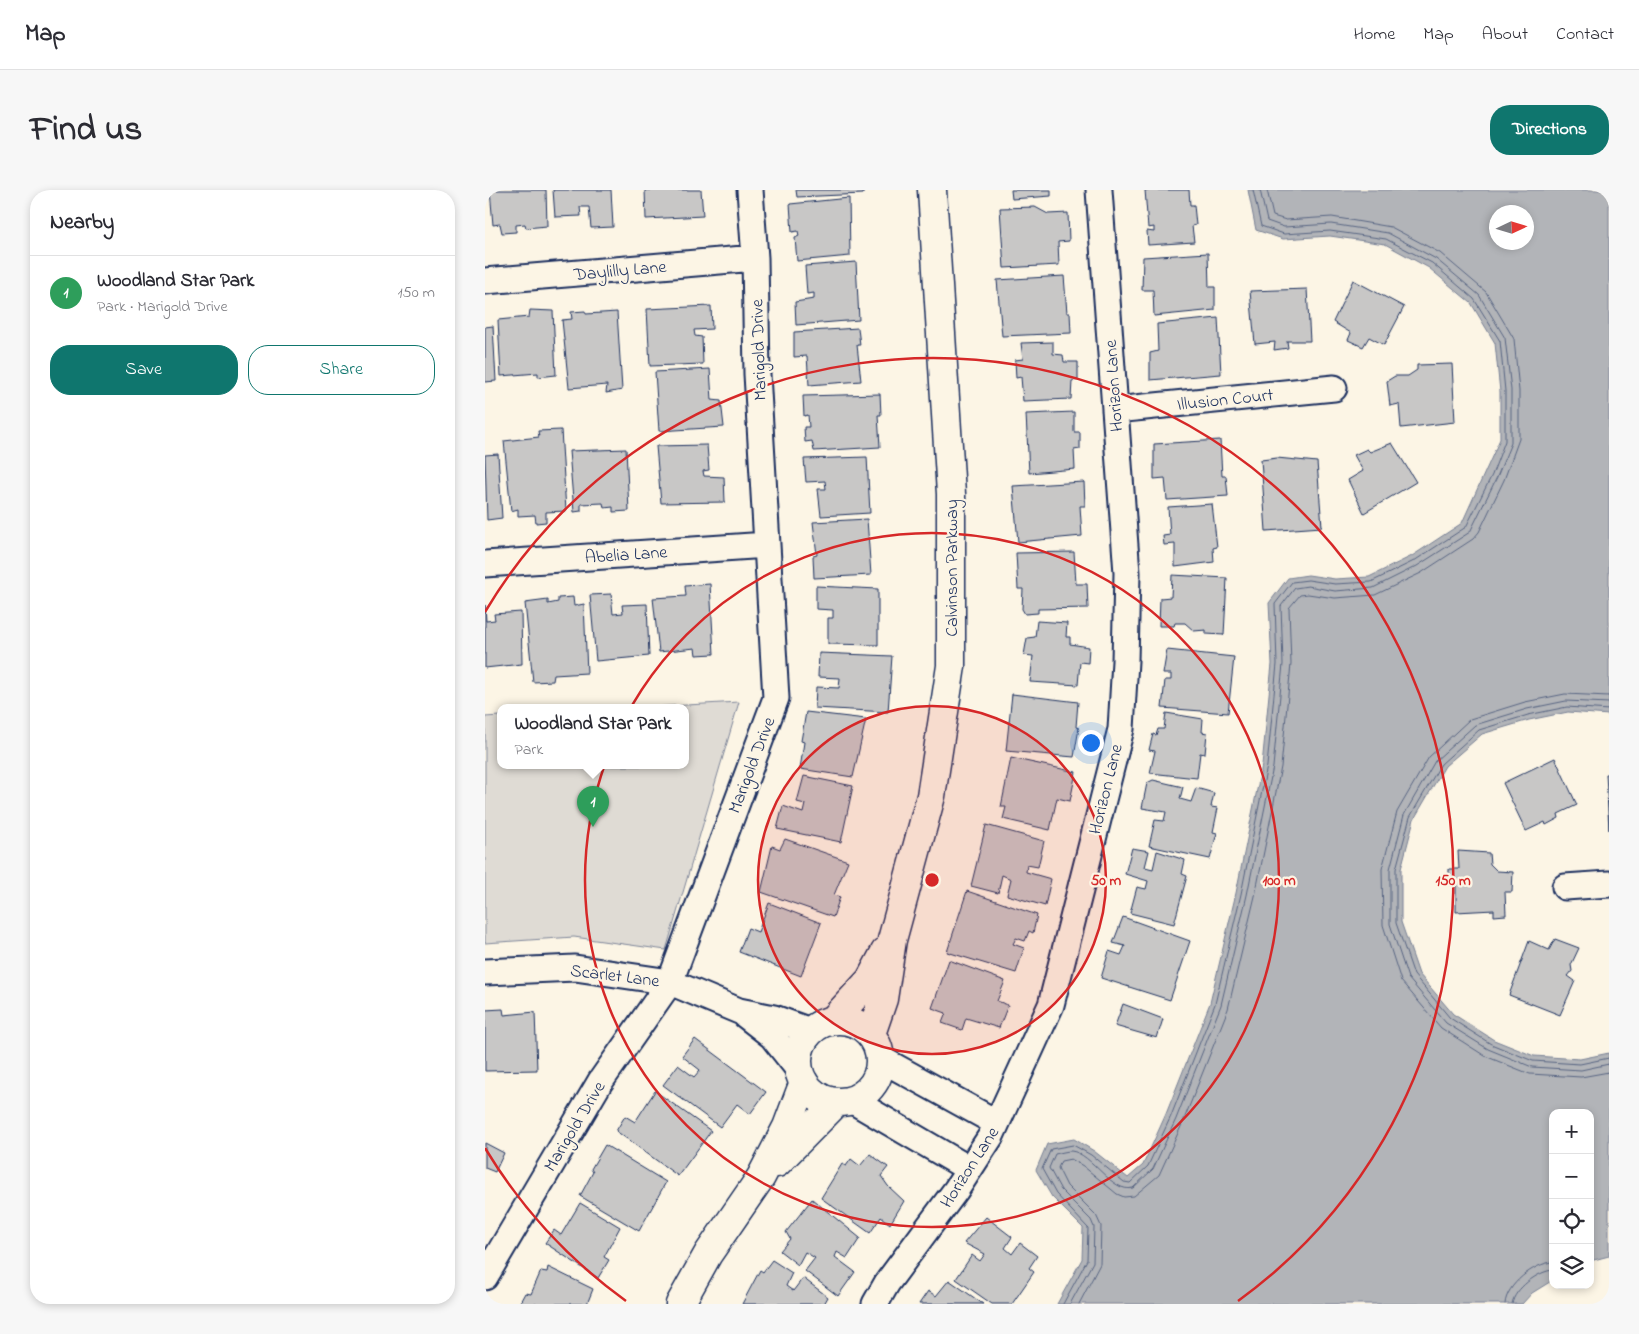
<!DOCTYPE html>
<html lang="en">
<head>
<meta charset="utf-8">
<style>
	body { margin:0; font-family:"Indie Flower",sans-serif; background:#f7f7f7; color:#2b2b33 }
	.controls { position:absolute; right:15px; bottom:15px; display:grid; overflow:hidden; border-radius:10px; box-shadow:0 2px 8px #0003 }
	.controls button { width:45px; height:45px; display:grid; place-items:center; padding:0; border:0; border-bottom:1px solid #e1e1e2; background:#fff; color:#2b2b33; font:25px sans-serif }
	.compass { position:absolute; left:1004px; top:15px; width:45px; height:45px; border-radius:50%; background:#fff; box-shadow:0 2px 8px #0003; rotate:86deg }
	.you { position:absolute; left:605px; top:552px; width:18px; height:18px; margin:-12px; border:4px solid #fff; border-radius:50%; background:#1a73e8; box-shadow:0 0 0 8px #1a73e833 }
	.badge { display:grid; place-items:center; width:32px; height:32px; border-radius:50%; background:#0f766e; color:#fff; font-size:16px; font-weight:700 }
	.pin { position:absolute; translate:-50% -41px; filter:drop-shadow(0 1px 2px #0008) }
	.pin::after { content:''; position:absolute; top:26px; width:18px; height:15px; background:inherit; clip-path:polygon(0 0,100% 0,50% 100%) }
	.popup { position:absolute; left:12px; top:514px; width:192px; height:65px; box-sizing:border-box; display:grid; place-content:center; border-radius:10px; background:#fff; filter:drop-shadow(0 1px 4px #0005); font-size:16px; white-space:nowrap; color:#7c7c81 }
	.popup b { font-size:19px; color:#2b2b33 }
	.popup::after { content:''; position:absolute; left:50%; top:100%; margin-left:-10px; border:10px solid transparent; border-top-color:#fff }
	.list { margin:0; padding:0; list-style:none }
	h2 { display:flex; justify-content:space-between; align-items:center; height:65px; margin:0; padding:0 20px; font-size:21px }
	h2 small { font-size:16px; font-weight:400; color:#7c7c81 }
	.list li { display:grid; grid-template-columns:32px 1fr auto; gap:15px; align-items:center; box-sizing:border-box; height:75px; padding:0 20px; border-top:1px solid #e1e1e2 }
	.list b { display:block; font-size:19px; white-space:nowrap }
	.list p { margin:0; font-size:16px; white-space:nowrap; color:#7c7c81 }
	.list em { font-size:16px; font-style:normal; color:#7c7c81 }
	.actions { display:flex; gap:10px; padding:15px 20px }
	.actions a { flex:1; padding:11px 0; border:1px solid #0f766e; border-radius:20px; text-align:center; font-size:18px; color:#0f766e }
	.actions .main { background:#0f766e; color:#fff }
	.icon { flex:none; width:28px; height:28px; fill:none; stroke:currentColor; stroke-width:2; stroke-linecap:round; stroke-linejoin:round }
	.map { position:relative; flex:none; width:1124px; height:1114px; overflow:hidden; border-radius:20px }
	header { display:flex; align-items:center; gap:30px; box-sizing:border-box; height:70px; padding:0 25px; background:#fff; border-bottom:1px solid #e1e1e2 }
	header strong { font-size:24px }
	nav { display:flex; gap:28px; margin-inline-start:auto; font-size:18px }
	.intro { display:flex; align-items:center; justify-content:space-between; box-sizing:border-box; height:120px; padding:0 30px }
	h1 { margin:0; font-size:35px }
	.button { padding:12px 22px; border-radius:20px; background:#0f766e; color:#fff; font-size:18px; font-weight:700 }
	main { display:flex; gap:30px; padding:0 30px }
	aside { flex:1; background:#fff; border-radius:20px; box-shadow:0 2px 8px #0003 }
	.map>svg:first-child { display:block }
</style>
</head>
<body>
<header>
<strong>Map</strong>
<nav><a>Home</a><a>Map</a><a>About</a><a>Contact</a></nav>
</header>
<div class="intro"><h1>Find us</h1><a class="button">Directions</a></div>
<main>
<aside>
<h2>Nearby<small></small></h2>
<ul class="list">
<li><span class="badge" style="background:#2e9e5b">1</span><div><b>Woodland Star Park</b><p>Park · Marigold Drive</p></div><em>150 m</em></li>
</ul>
<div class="actions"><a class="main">Save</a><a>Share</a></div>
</aside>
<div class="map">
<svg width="1124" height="1114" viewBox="0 0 1124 1114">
	<rect width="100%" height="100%" fill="#fcf5e5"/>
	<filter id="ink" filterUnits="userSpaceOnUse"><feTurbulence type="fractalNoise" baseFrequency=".02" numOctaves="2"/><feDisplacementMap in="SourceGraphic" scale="10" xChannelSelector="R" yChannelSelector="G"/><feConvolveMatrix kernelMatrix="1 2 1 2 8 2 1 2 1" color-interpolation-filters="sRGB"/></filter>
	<g filter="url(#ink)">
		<path fill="#dfdbd4" stroke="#7d8599" d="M254 512 181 760 89 747 0 753V527L15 526 16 576H200V518H150Z"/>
		<path fill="#b2b4b8" stroke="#767f94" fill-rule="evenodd" d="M763 0H1124V525L1083 522 1044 530 997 544 960 576 929 629 916 679V732L934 784 968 824 1009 850 1049 866 1095 869 1124 863V1066L1105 1071V923H1068V1090L1047 1103 1037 1114H572L597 1069 598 1038 567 1007 551 980 562 954 589 949 609 961 643 988 658 975 681 924 725 813 751 703 777 575 787 474 784 413 803 388 823 385 850 389 884 387 927 366 977 333 1015 249V202L1010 153 986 113 944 78 900 54 845 46 798 49 771 40ZM1012 22H1042V52H1012Z"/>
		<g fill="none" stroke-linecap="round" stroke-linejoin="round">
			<path stroke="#576482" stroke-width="1" d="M1124 506 1080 504 1040 512 985 529 944 567 912 622 897 679 898 735 916 791 956 838 1000 866 1045 884 1096 887 1124 882
				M1124 513 1081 511 1042 519 990 535 950 571 919 625 905 679V734L923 788 961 833 1003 859 1047 877 1096 880 1124 874
				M1124 520 1082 517 1043 525 994 540 956 574 925 627 911 679V733L929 785 965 828 1006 854 1048 871 1095 874 1124 868
				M578 1114 602 1070 603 1038 571 1004 557 979 566 959 588 955 606 965 639 992 645 993 663 976 686 926 730 814 756 704 782 576 792 474 790 414 807 392 823 390 850 394 886 392 929 371 981 337 1007 285 1020 251V201L1015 151 989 109 947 73 901 49 845 41 799 44 776 36 768 0
				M585 1114 608 1072 609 1037 606 1030 576 1000 564 978 570 964C575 963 581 961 586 961 607 963 627 1004 648 998L668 979 691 929 736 815 762 705 788 577 798 474 796 416 810 398 823 396 850 401 888 398 932 376 985 342 1012 287 1026 253V200L1020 148 994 105 951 69 903 43 846 34 799 37 782 31 775 0
				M594 1114 615 1074 616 1036 611 1025 582 996 573 978 576 971 586 969 598 976 632 1004 639 1007 649 1006 674 985 698 932 743 819 770 706 796 577 806 474 804 418 815 405 823 404 850 408 890 405 936 383 988 349 994 342 1019 290 1034 249V201L1029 149 1001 102 955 63 906 37 847 27 801 30 788 26 782 0
				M1020 1114C1021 1095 1049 1073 1068 1072
				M1027 1114C1029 1099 1053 1081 1068 1080"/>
		</g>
		<path fill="#c8c7c6" stroke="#1b2f5e" d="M5 0H61L62 36 41 38 40 34 31 35V42L17 43 15 34 8 35Z
			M68 0H126L128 37 106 38 104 17H95L96 26 70 27Z
			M160 0H216L218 26 161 29Z
			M311 0H378V4L312 7Z
			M526 0H566V6L527 9Z
			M660 0H704L705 15H709L711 35 707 36 709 52 663 55 662 41 669 42V37L663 38Z
			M364 8 365 66 312 71 310 48 314 46 313 41 307 42 305 14Z
			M550 17 563 24 583 23 584 51 573 52 574 75 519 78 515 18Z
			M723 63 724 97H730V120L669 126 668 100H657L658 67Z
			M371 72 374 130 311 135 310 112 329 109V103L322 104 320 76Z
			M579 86 582 123H585L586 143 517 146 512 90Z
			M868 90 919 117 899 155 884 147 878 157 863 150 866 143 848 132Z
			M822 99 825 151H802L803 158 789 160 790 152 770 154 765 101Z
			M226 116 227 139 209 140 210 146 217 147 218 174 165 176 162 119Z
			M45 120 68 121 71 185 53 187V183L16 186 13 130 44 127Z
			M100 121 101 124 132 122 137 200 121 203 122 195 84 198 77 130 87 129 86 122Z
			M733 128 736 184 665 190V163L673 161 672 134Z
			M8 136 11 191 0 192V137Z
			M373 138 375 155H372L376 191 324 195 322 166 309 167V142Z
			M568 152V164L578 165 579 172H593V190L587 191 586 209 538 211 536 187 531 188 530 170 538 169 536 153Z
			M967 174 970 232 916 238 914 214 905 216 902 191 910 186H923L932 180V175Z
			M225 179 227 210 236 211 239 237 174 241 170 182Z
			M395 204 396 225H393L395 257 329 261 327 251 320 252 319 237H324L323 225 319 226 318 206Z
			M589 222V242H595V259L589 260 590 279 544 283 541 224Z
			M76 240 81 321 61 322V332L51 333 50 325 33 326V319L26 321 19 251 54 247 53 241Z
			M735 250 737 286H741L743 306 682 310 680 288 669 289V254Z
			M907 253 931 292 879 323 863 290 878 281 869 265 882 259 885 262Z
			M222 255 224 280 218 281 219 286 239 287 240 312 176 313 171 256Z
			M141 259 144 321 128 322V317L119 318 118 313 96 314V321L89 322 84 261Z
			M13 264 17 328 2 330 0 265Z
			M382 267 385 323 336 326 333 299H341L340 291 321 292 319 269Z
			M792 268 832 272 837 337 781 341 776 270Z
			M599 292 600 316H595L597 346 533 352 528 296Z
			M727 314 732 357 728 358 729 372 690 377V354L679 355 678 346 685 345 683 317Z
			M382 329 386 385 329 388 328 366 332 365 328 332Z
			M589 362 591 394H602L603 418 553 419V423L540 424 537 419 538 399H533L531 363Z
			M687 385 742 388 739 445 721 444V440L709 441 700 433H690L689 436H674L675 408 686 407Z
			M225 394 229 464 211 465 210 458 174 462 168 408 201 406 200 396Z
			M331 396 393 399V455L343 454V428H348V420L331 419Z
			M126 404 128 424 138 423 137 415 162 414 164 466 111 471 105 405Z
			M88 407 89 416 99 414 102 483 69 485 68 491 48 492 40 413 63 410V414L73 412V408Z
			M0 415 1 431 10 430 9 424 36 422 37 474 0 478Z
			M552 431 582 433 581 447H585V454L604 457 603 473 595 472 593 495 545 492 548 466 539 465 542 448 550 447Z
			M682 460 749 467 743 523 677 518 680 490H686V484H678Z
			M334 463 407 466 403 522 330 518 331 497 354 498 355 488 333 487Z
			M527 504 593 512 591 537 594 538 589 567 521 561Z
			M321 522 381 529 368 587 315 579 319 552 316 551Z
			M681 523 718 529 717 542 722 543 720 564 715 563 712 588 665 583 670 561 664 560 668 544 671 545 673 539H679Z
			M526 568 591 582 585 611 572 608 565 640 518 629 521 617H516Z
			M1070 568 1092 615 1073 624 1074 628 1061 635 1060 632 1041 641 1018 593Z
			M1121 584H1124V640Z
			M319 586 368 596 356 652 292 639 298 616 318 623 320 614 312 612Z
			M668 590 698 597 695 609 706 612 711 598 729 603 726 617 733 618 728 642 732 643 725 669 664 656 670 630 679 631 681 622 657 618 662 593Z
			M501 635 559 651 553 677 542 675 541 682 566 689 560 716 522 705 526 689 517 685 513 703 486 696Z
			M300 649 363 671 349 705 355 707 348 727 276 702 287 656 295 659Z
			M647 658 664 661 660 677 668 679 672 661 700 670 697 684 702 686 689 734 645 723 652 697 661 699 663 691 640 684Z
			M973 661 1004 663 1005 674 1012 681 1028 682 1027 702H1020L1021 725 1009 726V720L971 722V695H964V679H974Z
			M482 701 552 725 548 743 544 741 540 751 531 748 528 754 539 758 531 783 462 762Z
			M284 713 336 733 316 786 254 762 263 738 273 742Z
			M638 727 705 751 685 810 616 788 624 761 636 765 640 756 628 753Z
			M1070 749 1094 758 1086 775 1087 781 1083 786 1090 791 1075 825 1024 805 1044 751 1064 760Z
			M464 770 520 791 512 811 523 815 514 838 481 828 477 840 457 833 461 823 447 818Z
			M638 814 678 829 672 848 630 836Z
			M18 819 19 825 50 822 52 880 0 881V820Z
			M210 849 281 902 265 924 252 914 235 937 178 895 193 875 209 887 215 880 197 866Z
			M170 901 226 941 193 986 131 941 140 926 150 932Z
			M0 953 19 963 10 982 0 978Z
			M120 955 181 992 154 1041 95 1006 108 982 106 979Z
			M385 964 403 977 396 986 403 996 419 1011 405 1034 396 1027 385 1043 336 1008 357 974 361 976 366 969 375 976Z
			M327 1009 375 1048 362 1068 352 1062 350 1067 370 1082 353 1106 320 1081 330 1068 320 1062 313 1075 295 1061 305 1049 301 1042Z
			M95 1013 135 1037 119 1067 124 1070 113 1088 60 1053 69 1040 76 1045Z
			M501 1027 527 1047 520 1058 527 1064 535 1053 552 1066 544 1078 549 1082 527 1114H507L471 1089 487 1065 495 1071 500 1064 479 1053Z
			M287 1070 307 1083 301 1096 308 1101 318 1088 343 1107 339 1114H257L275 1080 278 1082Z
			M63 1077 108 1099 102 1114H34L40 1103 46 1104 56 1081 62 1082Z
			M464 1090 498 1114H434L443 1101 451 1106Z"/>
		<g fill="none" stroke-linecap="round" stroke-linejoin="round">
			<g stroke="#1b2f5e" stroke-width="29">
				<path id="minor" d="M0 91 270 68
					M630 220 849 198
					M0 374 282 355
					M1080 697 1124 694
					M0 782 90 778 185 792 254 821 289 828 325 841
					M260 825 287 846 314 880
					M396 869 512 933
					M368 911 484 979
					M0 1087 115 892 185 792 291 508 272 184 270 68 265 0
					M390 1114 402 1093 471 1000 506 946 566 815 636 539 640 471 642 383 614 0"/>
			</g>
			<g stroke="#1b2f5e" stroke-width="31">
				<path id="major" d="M349 829 385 790 400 762
					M313 871a41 41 0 1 1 82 0a41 41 0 1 1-82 0Z
					M386 844 398 809 407 750 446 606 466 476V304L447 0
					M292 973 352 912
					M195 1114 223 1064 276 987 302 937 319 892"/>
			</g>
			<use href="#minor" stroke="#fcf5e5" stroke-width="25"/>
			<use href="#major" stroke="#fcf5e5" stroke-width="28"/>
		</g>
	</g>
	<circle cx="447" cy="690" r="174" fill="#d62828" fill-opacity=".12"/>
	<g fill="none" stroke="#d62828" stroke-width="2.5">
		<circle cx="447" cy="690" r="174"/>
		<circle cx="447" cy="690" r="347"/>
		<path d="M141 1111A521 521 0 0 1 0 958M0 422A521 521 0 1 1 753 1111"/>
	</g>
	<g text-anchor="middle" stroke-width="4.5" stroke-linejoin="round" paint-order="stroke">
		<g font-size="18" fill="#1b2f5e" stroke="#fcf5e5">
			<text transform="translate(135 80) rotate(-5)" y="6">Daylilly Lane</text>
			<text transform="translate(273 160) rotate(-92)" y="6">Marigold Drive</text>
			<text transform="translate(628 196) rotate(-94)" y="6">Horizon Lane</text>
			<text transform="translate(740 209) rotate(-6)" y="6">Illusion Court</text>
			<text transform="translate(141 364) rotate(-4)" y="6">Abelia Lane</text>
			<text transform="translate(466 378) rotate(-90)" y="6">Calvinson Parkway</text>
			<text transform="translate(266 575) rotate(-69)" y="6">Marigold Drive</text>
			<text transform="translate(620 599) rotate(-76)" y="6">Horizon Lane</text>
			<text transform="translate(130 785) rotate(7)" y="6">Scarlet Lane</text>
			<text transform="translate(89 936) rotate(-59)" y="6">Marigold Drive</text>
			<text transform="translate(484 977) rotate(-57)" y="6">Horizon Lane</text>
		</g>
	</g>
	<circle cx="447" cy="690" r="8" fill="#d62828" stroke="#fcf5e5" stroke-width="2.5"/>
	<g font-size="15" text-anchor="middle" font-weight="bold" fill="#d62828" stroke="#fcf5e5" stroke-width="4.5" stroke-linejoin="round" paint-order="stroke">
		<text x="621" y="695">50 m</text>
		<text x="794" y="695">100 m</text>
		<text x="968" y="695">150 m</text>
	</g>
</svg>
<div class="controls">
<button>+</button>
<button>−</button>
<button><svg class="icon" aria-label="locate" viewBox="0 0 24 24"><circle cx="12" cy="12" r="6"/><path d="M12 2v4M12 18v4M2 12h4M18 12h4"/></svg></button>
<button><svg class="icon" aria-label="layers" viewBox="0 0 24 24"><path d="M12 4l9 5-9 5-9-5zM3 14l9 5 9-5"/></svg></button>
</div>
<svg class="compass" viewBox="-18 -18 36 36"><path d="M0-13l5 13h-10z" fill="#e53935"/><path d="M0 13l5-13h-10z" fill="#7c7c81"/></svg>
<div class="you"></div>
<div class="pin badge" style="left:108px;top:637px;background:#2e9e5b">1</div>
<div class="popup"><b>Woodland Star Park</b>Park</div>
</div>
</main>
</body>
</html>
